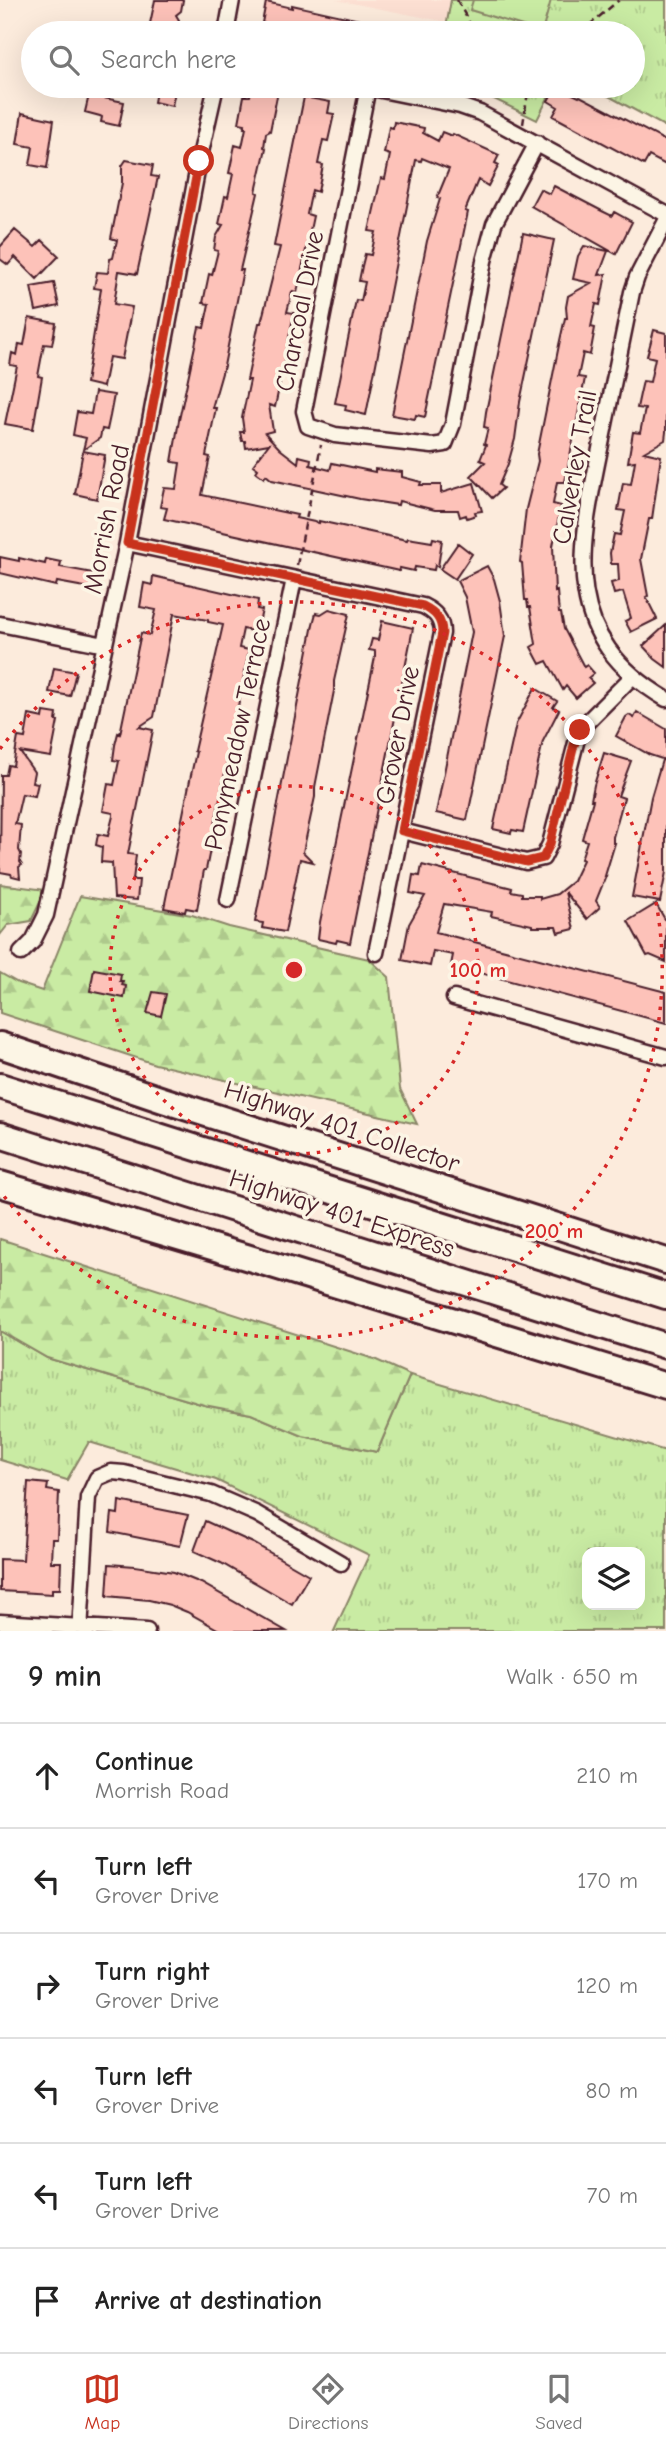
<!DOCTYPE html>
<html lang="en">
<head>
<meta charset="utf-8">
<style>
	body { margin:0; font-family:"Comic Neue",sans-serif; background:#f6f6f6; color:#222 }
	.controls { position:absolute; right:21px; bottom:21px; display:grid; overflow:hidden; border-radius:14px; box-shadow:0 7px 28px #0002 }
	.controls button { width:63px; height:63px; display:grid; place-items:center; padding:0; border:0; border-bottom:2px solid #e0e0e0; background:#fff; color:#222; font:35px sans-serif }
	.stop { position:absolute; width:21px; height:21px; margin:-16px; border:5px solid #c8321e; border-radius:50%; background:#fff }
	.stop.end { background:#c8321e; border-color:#fff; box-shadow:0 2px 7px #0008 }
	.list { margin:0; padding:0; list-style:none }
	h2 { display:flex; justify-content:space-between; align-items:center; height:91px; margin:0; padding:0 28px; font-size:30px }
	h2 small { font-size:23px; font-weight:400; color:#767676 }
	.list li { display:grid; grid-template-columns:46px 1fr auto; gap:21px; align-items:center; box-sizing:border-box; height:105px; padding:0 28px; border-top:2px solid #e0e0e0 }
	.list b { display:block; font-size:26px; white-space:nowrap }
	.list p { margin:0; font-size:23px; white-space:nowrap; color:#767676 }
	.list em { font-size:23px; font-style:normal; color:#767676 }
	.icon { flex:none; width:38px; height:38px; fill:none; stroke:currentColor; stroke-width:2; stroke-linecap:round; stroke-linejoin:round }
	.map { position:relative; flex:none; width:666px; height:1631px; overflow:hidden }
	.search { position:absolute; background:#fff; box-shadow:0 7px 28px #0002; left:21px; right:21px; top:21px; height:77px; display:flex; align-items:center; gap:18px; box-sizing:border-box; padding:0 24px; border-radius:38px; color:#767676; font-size:26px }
	.sheet { height:721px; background:#fff }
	nav { display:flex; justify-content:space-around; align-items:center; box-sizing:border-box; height:98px; border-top:2px solid #e0e0e0; background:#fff; font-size:19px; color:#767676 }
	nav a { display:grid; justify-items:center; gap:4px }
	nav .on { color:#c8321e }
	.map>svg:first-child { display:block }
</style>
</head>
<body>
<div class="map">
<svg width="666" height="1631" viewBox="0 0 666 1631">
	<defs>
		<pattern id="grass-tufts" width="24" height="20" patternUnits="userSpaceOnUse" patternTransform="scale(1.75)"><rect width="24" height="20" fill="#c9eba3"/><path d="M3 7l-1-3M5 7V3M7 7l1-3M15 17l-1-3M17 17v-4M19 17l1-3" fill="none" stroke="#aec98c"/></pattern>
		<pattern id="forest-firs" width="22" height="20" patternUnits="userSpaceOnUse" patternTransform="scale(1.75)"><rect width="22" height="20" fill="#c9eba3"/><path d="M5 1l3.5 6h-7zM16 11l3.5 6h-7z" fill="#aec98c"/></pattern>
	</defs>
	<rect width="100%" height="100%" fill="#fcebdc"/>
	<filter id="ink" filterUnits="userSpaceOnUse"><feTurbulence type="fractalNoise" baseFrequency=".0143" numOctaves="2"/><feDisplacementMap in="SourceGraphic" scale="14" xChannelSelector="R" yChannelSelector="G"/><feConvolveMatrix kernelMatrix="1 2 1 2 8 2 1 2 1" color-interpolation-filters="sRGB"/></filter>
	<g filter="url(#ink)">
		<path fill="#fcdfd2" d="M336 0H451L447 22Z"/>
		<path fill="url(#grass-tufts)" stroke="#8a8567" stroke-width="2" fill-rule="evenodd" d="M451 0H666V127L590 86H633V33H445Z
			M451 86H554L537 120 488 96Z
			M0 1331 47 1358 204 1405 251 1414 303 1436 377 1452 410 1375 666 1451V1631H334L369 1555 216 1480 89 1442 67 1480 0 1460ZM587 1552H640V1605H587Z"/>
		<path fill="url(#forest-firs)" stroke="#8a8567" stroke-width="2" d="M0 884 46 890 31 921 8 925 0 935Z
			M80 896 192 915 229 927 369 959 389 977 400 1089 417 1124 155 1064 0 1013V973L18 983 42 991Z
			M0 1239 374 1359 410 1375 377 1452 303 1436 251 1414 204 1405 47 1358 0 1331Z"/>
		<path fill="#c9eba3" stroke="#8a8567" stroke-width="2" d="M473 0H551L542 32 470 10Z"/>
		<path fill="#fdc2b9" stroke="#4a1f2b" stroke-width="2" d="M155 0H183L181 11 176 15 179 20 177 33H148Z
			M266 2 292 8V5L400 29 399 33H270L272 25 262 23Z
			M157 86H176L172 106 154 102Z
			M252 86 278 91 270 131 266 133 264 147 266 148 256 192 258 193 240 270H243L224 366 212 408H216L206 456 210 457 202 495 297 515 296 518 319 523V521L407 540 408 538 432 542 433 538 442 540 438 567 435 565 434 570 415 567 414 571 400 568 399 571 164 519 167 508 160 507 164 488 176 489 180 463 172 462 179 420 199 327 204 328 209 304 203 303 209 274 212 275 218 251 214 250 216 237 223 225 219 224 225 196 228 197 233 174 229 173 235 145 242 147 246 128H244L245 124 239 123 244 96H250Z
			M556 86 579 97 580 96 666 141V165L649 156 644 165 553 116 558 107 548 101Z
			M89 95 124 102 119 126 101 122 102 117 100 116 85 112Z
			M304 97 330 102 328 113 334 114 328 141 323 140 318 164 323 165 318 192 312 190 307 214 313 216 297 293 292 292 287 312 294 313 280 383 275 407 269 405 273 431 265 433 280 449 298 463 299 456 311 459 310 465 330 470 332 463 375 472V469L402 472V477L421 482 420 485H441V493L474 483 482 511 475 512 476 515 467 518 466 515 460 517 458 510H435L399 501 398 505 360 499 272 480 266 475 264 478 256 472 258 469 253 465 269 444 246 448 245 441H242L240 432H244L242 418 250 380H247L259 323H261L280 247 274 246Z
			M22 113 54 120 47 168 30 165 33 147 17 144Z
			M394 122 424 128 423 133 438 141 442 132 452 136 453 134 499 155 495 163 499 165 488 186 478 180 465 211 468 212 425 417 416 415 415 419 392 415 427 241 440 199 437 198 449 169 422 158 421 161 416 160 366 415 345 410 346 405 335 403 356 300 361 301 365 282 359 281 362 266 365 254 371 255 375 236 376 232 369 231 381 178 385 179 390 155 384 153 389 127 393 128Z
			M126 160 153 165 151 176 158 177 137 274 119 271 114 304 132 307 122 359 109 357 103 387 86 383 101 289 94 288 97 272 108 273 110 259 113 258 117 240 111 238 122 183V166Z
			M554 186 602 211 612 216 614 212 632 222 616 254 531 206 540 189 550 194Z
			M15 230 35 247 42 240 59 256 37 279 15 257 8 265 0 259V247Z
			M523 233 554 240 520 402 515 439 508 464 499 485 503 488 492 498 471 476 485 462 480 460 486 445 484 444 488 428 484 427 486 412Z
			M584 246 608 251 599 275 606 274 600 305 596 304 591 327 595 328 590 355 583 353 578 377 585 378 565 482H557L553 504 561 506 553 546 555 592 557 591 559 613H561L564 629 584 667 587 665 594 673 588 678 593 683 576 698 566 686 563 690 547 661 540 664 531 647 536 644 530 607H528L527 600H525L522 563 520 562 526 509 538 461 537 454 559 345 565 318H567L566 307 568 296 591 283 573 279 578 256Z
			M54 283 59 306 36 311 31 287Z
			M29 318 56 323 52 345 44 344 38 376 42 377 33 429 5 424 17 366 10 365 12 353 17 355 19 344 24 345Z
			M654 330 666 333V432L665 440 644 452 661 456 652 519H649L641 559 648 596 646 597 657 619 631 632 625 621 631 618 623 592 614 594 611 583 619 581 618 564H611L610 553 614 534 620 535 625 511 618 510 623 483 631 484 635 461 628 462 633 432 640 433 645 409 637 408 640 394 643 381 650 382 655 358 647 356Z
			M95 392 114 395 110 416 107 430 102 429 100 438 83 450 86 438 73 435 77 412 91 414Z
			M83 451 105 455 97 499 75 494Z
			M458 543 472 554 455 579 440 569Z
			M0 557 19 561V558L45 564 46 559 61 562 60 567 93 573 90 588 57 582 56 586 0 573Z
			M487 566 494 579 500 601 505 636 467 820 436 813 472 632 465 597 457 581Z
			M153 576 258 600 257 609 262 610 257 632 243 629 239 648 249 650 206 870H204L197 910 186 908 185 912 164 908 191 775 196 752 194 751 223 625 208 622V620L174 614 154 717 139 727 153 730 128 854 136 855 133 880H139L137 900 114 898 112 863 101 862 102 847 96 845 98 834 108 836 113 816V813L103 811 108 784 114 785 119 761 113 760 115 745 118 733 120 734 141 633 150 635 156 610 140 607 144 583 152 585Z
			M329 609 349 614 334 681V691L315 787V797L303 852 313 862 300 859 285 932 262 928 263 923 255 922 313 624 316 613 321 614Z
			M382 621 413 628 350 943 337 940 336 943 318 939 320 922 375 657V651L369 650 372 639 378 640Z
			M666 625V667L655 659 643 646Z
			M54 668 76 672 70 696 49 692Z
			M535 688 557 701 553 707 559 710 543 741 523 832 512 830 511 833 493 829 516 724Z
			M44 712 57 714 56 721H58L51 757 20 752 34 772 32 782 38 783 35 796 22 794 15 824 21 825 19 850 21 854 20 862 22 865 19 867 20 878 12 876 11 874 0 872 1 775H6L8 765 13 766 18 737 25 738 29 715 43 718Z
			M637 712 666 729V872L660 902 632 897 651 797 662 760H665L650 755 616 736 626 717 629 715 634 718Z
			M604 753 631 761 618 796 624 798 613 837V843H615L605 876H606L596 901 600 907 587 919 565 892 574 929 558 933 556 927H532V925L491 916 492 912 444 904 436 932 666 992V1023L451 965 453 955 433 951 430 966 402 960 409 924 425 896 410 893 413 875 420 876 422 865 512 888 511 891 522 893V896H540V899L557 894 573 881 583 860 581 859 587 841 582 839 593 800H591L594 785Z
			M656 904 666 921V962L650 955 647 956 628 921Z
			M94 969 121 974 120 981H123L122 985 126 986 124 998 90 991Z
			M153 992 166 994 161 1016 147 1013Z
			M28 1482 48 1484 47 1490 59 1492 57 1539H52L51 1562H61L60 1589H52V1594L0 1591V1559L23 1560Z
			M119 1501 188 1515 180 1546 110 1532 112 1513 118 1514Z
			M205 1521 253 1543 309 1575 292 1604 221 1563 194 1551Z
			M109 1564 135 1566 174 1572 201 1583 286 1631H221L187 1612 170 1605 149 1600 107 1596Z"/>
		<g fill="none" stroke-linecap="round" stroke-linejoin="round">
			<g stroke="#4a1f2b" stroke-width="19">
				<path id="minor" d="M226 33 232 0
					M362 86 460 106 480 113 666 214
					M368 87 304 411 308 426 335 435 432 446 445 444 453 424 484 261 494 224 537 143
					M666 221 637 277 632 292C622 343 611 393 601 444 580 548 557 635 666 699
					M127 543 423 606C435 612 442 619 442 633L376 953
					M0 624 105 645
					M402 831 526 862 543 858 550 844 578 735 587 722 633 676
					M228 900 294 579
					M21 953 33 941 46 915 127 543 199 161 216 86
					M454 998 666 1057
					M0 1622 147 1631
					M80 1631 88 1497 97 1478 111 1472 124 1473 211 1494 257 1514 341 1563"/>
			</g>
			<g stroke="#4a1f2b" stroke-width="30">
				<path id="motorway" d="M0 1045 163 1100 666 1261
					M0 1086 666 1296
					M0 1135 666 1346
					M0 1184 246 1257 666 1386"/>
			</g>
			<path stroke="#4a1f2b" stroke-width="2.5" stroke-dasharray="7 5" stroke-linecap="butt" d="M457 0 475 33
				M580 33 619 0
				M518 86 526 95
				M523 124 529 86
				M297 565 321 445"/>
			<use href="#minor" stroke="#fcf5e5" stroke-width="14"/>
			<use href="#motorway" stroke="#fcf5e5" stroke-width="24"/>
		</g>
	</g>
	<g fill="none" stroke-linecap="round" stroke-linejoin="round" filter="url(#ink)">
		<path stroke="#c8321e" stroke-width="9" d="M199 161 127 543 423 606C435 612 442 619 442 633L402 831 526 862 543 858 550 844 574 745 580 730"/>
	</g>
	<g fill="none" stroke="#d62828" stroke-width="3.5" stroke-dasharray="3.5 7">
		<circle cx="294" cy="970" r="184"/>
		<path d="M0 749A368 368 0 1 1 0 1191"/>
	</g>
	<g text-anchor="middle" stroke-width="7" stroke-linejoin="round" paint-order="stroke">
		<g font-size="26" fill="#4a1f2b" stroke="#fcf5e5">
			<text transform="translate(299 311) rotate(-79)" y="9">Charcoal Drive</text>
			<text transform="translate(574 467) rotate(-80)" y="9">Calverley Trail</text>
			<text transform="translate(106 519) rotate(-79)" y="9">Morrish Road</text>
			<text transform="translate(237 734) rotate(-78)" y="9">Ponymeadow Terrace</text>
			<text transform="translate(397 735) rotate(-79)" y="9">Grover Drive</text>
			<text transform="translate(342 1126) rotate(18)" y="9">Highway 401 Collector</text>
			<text transform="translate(342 1213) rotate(18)" y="9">Highway 401 Express</text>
		</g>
	</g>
	<circle cx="294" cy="970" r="10" fill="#d62828" stroke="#fcf5e5" stroke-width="3.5"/>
	<g font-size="21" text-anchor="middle" font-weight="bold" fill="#d62828" stroke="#fcf5e5" stroke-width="7" stroke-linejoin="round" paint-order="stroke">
		<text x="478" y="977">100 m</text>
		<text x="554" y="1238">200 m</text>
	</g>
</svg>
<div class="controls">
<button><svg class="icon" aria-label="layers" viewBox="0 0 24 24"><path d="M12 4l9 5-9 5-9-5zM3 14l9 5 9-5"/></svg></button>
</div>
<div class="stop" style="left:199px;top:161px"></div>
<div class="stop end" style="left:580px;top:730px"></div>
<div class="search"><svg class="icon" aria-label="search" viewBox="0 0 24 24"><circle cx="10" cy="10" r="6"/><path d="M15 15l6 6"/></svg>Search here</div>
</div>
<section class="sheet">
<h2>9 min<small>Walk · 650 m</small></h2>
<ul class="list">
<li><svg class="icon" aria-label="ahead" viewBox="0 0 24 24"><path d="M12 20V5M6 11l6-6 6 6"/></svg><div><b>Continue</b><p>Morrish Road</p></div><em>210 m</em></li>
<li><svg class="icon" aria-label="left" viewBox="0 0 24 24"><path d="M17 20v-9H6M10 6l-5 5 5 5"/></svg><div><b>Turn left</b><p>Grover Drive</p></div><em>170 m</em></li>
<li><svg class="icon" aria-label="right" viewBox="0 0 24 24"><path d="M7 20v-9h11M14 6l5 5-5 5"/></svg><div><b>Turn right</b><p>Grover Drive</p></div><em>120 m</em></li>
<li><svg class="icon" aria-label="left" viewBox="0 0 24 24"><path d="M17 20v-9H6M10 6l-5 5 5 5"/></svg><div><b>Turn left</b><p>Grover Drive</p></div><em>80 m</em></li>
<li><svg class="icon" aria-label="left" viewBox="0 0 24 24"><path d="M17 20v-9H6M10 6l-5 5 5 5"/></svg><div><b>Turn left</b><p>Grover Drive</p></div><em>70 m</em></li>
<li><svg class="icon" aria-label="arrive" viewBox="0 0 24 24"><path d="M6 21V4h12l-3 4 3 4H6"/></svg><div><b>Arrive at destination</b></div></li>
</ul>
</section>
<nav>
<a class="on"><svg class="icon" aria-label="map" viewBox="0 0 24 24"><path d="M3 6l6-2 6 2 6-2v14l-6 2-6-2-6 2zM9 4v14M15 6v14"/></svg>Map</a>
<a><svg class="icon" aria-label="directions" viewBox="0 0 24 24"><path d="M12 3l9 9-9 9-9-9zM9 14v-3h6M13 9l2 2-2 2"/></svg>Directions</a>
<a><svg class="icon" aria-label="saved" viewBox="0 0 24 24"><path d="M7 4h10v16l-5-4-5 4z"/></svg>Saved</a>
</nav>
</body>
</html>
